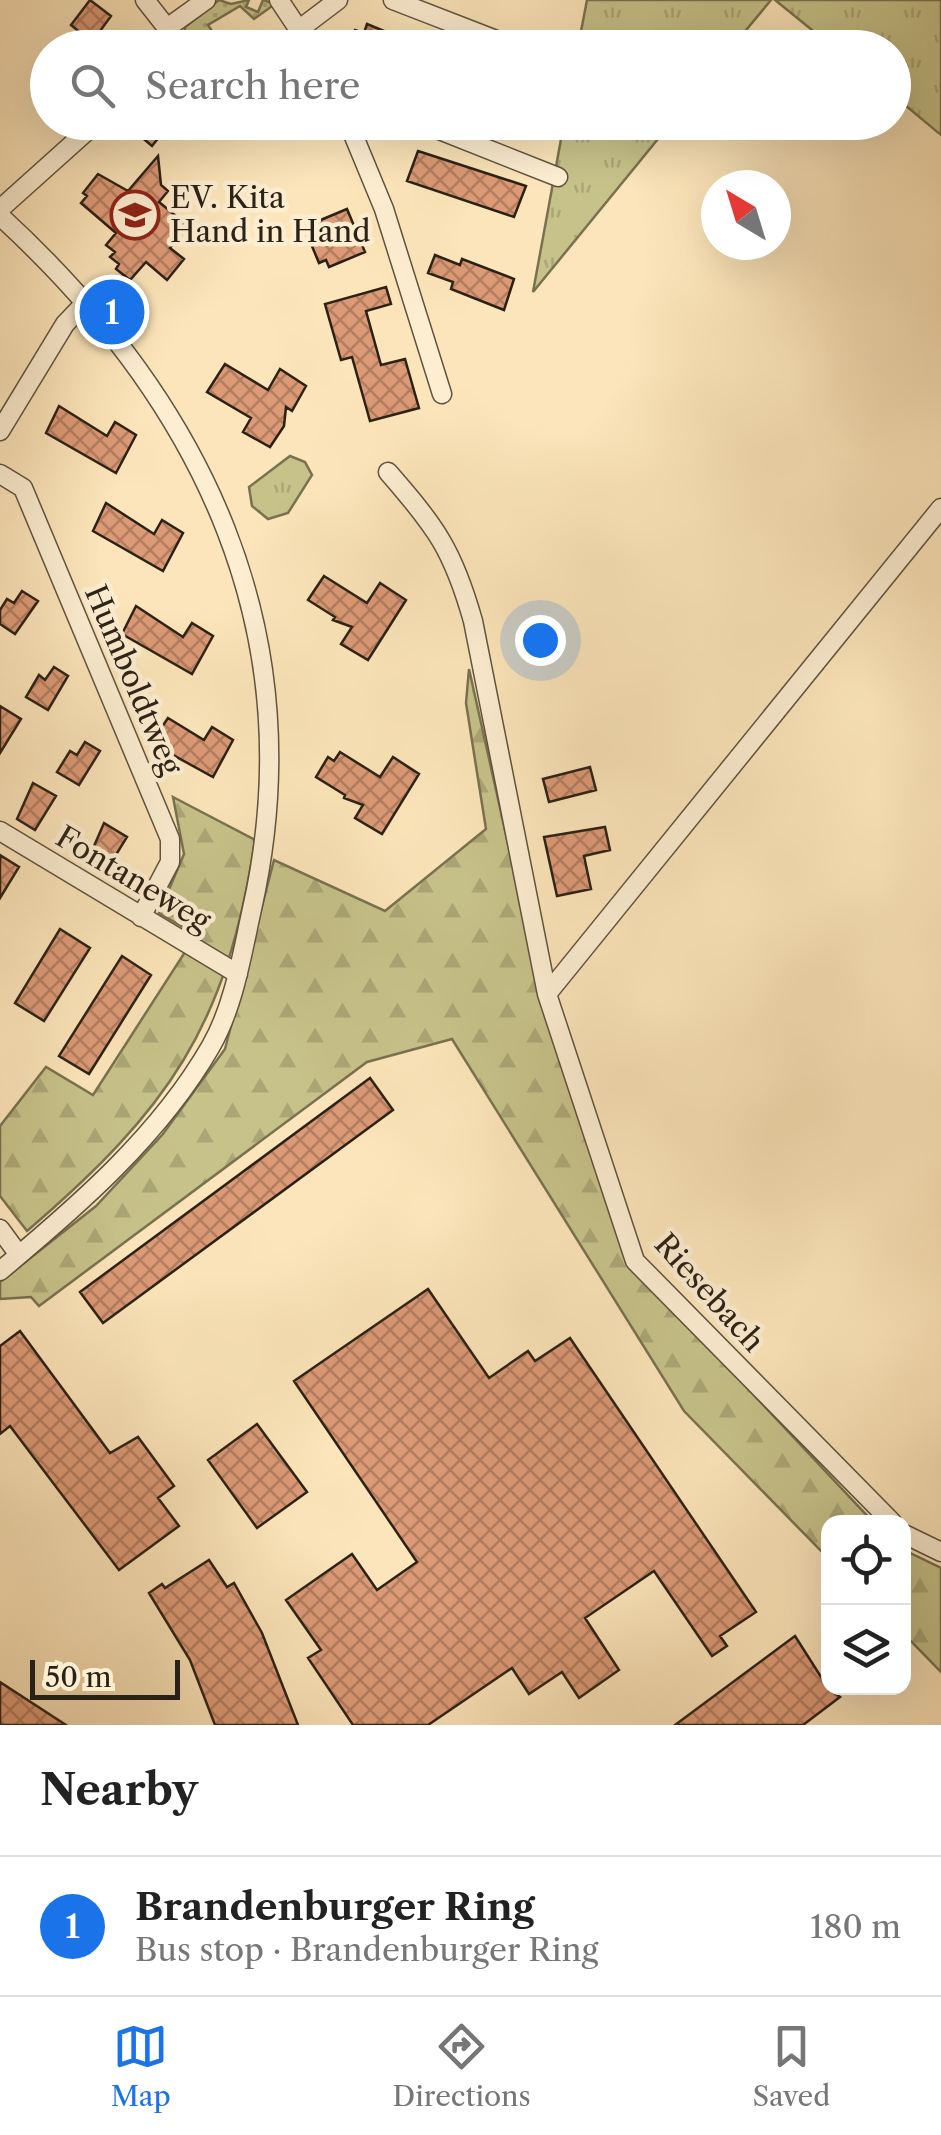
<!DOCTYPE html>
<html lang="en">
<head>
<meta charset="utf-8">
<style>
	body { margin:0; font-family:"Libre Caslon Text",serif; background:#f2f2f2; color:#222 }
	.controls { position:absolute; right:30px; bottom:30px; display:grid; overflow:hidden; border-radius:20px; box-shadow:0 10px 40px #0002 }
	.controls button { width:90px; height:90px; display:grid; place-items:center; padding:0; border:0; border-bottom:2px solid #e0e0e0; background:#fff; color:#222; font:50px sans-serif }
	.compass { position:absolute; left:701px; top:170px; width:90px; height:90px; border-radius:50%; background:#fff; box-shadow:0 10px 40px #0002; rotate:322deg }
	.scale { position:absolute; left:30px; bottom:25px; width:150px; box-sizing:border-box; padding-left:10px; border:5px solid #2b2216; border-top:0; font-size:28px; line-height:35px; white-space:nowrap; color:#2b2216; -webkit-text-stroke:8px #fdeed2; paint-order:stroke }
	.you { position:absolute; left:540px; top:640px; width:35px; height:35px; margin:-25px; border:8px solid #fff; border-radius:50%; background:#1a73e8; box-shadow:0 0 0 15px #1a73e833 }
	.badge { display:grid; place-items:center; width:65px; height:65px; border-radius:50%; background:#1a73e8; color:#fff; font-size:32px; font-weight:700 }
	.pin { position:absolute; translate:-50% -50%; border:5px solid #fff; box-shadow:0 2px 10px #0006 }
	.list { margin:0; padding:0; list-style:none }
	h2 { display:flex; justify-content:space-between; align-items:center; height:130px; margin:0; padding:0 40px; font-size:42px }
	h2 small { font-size:32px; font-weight:400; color:#767676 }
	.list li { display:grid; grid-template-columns:65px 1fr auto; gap:30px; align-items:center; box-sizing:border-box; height:140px; padding:0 40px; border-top:2px solid #e0e0e0 }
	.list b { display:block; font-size:38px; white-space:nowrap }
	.list p { margin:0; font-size:32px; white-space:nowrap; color:#767676 }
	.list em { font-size:32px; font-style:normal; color:#767676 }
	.icon { flex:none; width:55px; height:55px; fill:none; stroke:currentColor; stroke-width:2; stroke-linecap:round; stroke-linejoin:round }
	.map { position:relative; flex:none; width:941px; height:1725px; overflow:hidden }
	.search { position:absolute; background:#fff; box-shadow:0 10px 40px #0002; left:30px; right:30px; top:30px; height:110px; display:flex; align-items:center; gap:25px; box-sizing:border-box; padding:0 35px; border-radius:55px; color:#767676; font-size:38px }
	.sheet { height:270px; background:#fff }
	nav { display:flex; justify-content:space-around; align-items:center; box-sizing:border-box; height:140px; border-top:2px solid #e0e0e0; background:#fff; font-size:28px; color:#767676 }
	nav a { display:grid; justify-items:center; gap:5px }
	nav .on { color:#1a73e8 }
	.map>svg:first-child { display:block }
</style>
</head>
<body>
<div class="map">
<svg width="941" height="1725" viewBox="0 0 941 1725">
	<defs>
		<pattern id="grass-dots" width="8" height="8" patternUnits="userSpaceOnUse" patternTransform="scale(2.5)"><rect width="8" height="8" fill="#c7c28a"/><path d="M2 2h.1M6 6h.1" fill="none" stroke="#aba676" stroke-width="1.8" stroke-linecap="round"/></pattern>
		<pattern id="forest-firs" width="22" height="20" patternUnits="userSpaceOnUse" patternTransform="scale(2.5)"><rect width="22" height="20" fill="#c7c28a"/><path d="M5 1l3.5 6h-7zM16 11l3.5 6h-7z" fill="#aba676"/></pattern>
		<pattern id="park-tufts" width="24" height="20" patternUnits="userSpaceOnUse" patternTransform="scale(2.5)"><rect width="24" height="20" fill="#c7c28a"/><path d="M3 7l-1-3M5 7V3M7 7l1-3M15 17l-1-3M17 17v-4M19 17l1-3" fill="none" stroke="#aba676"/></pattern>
		<pattern id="building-cross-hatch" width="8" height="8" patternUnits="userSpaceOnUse" patternTransform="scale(2.5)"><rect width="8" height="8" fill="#dc9a76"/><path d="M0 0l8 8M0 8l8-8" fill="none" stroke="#b37d60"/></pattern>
	</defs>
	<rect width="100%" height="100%" fill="#fce5ba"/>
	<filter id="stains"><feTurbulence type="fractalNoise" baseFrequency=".002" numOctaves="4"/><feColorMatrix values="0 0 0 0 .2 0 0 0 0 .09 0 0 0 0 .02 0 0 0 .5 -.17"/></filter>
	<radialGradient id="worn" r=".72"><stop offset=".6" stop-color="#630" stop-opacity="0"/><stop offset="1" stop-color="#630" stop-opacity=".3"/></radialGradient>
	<path fill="url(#grass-dots)" stroke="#797250" stroke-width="2.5" d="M219 0 231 4 249 0 246 7 258 12 263 0 275 4 254 19 240 6 208 25 216 37 204 47H193L185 37V27Z"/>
	<path fill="url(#forest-firs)" stroke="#797250" stroke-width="2.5" d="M469 669 538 978 631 1264 873 1522H828V1558L684 1411 452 1039 367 1062 39 1306 31 1297 0 1299V1282L96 1206 163 1134 225 1049 274 860 385 911 486 829 466 703Z
		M173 797 255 840C227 1027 168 1110 27 1231L0 1196V1126L46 1067 93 1095 196 935 159 913 184 854Z
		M904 1550 941 1568V1672L904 1634Z"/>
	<path fill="url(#park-tufts)" stroke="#797250" stroke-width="2.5" d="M587 0H771L732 47H578Z
		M775 0H941V135L894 96V48L833 47Z
		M564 123H671L533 292Z
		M290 456 305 462 312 475 288 513 268 519 252 506 249 487Z"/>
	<path fill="url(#building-cross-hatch)" stroke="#2b2216" stroke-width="2.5" d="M90 0 111 16 92 42 71 25Z
		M367 24 423 47V48H348L355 30 364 33Z
		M148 122 163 132 152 146 138 134Z
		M418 151 526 186 514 217 407 181Z
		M158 156 161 185 168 191 159 202 188 226 170 248 184 259 167 280 146 262 130 280 116 269 119 264 110 257 115 252 106 245 116 233 81 203 87 196 83 193 98 174 128 191Z
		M347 209 365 252 329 267 326 260 319 263 304 227Z
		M435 255 460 265 462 259 514 279 504 310 451 289 453 282 428 273Z
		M386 287 391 304 366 311 381 365 405 359 419 408 370 421 352 357 341 360 325 304Z
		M225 364 268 390 280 369 306 386 292 411 286 407 284 426 270 447 243 432 251 418 207 392Z
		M59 406 107 436 115 422 136 435 116 473 46 433Z
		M106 503 154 534 162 520 183 533 163 571 93 531Z
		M324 576 367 603 380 583 406 600 368 660 341 644 352 627 333 620 335 617 308 600Z
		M22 591 38 601 15 634 0 624V610L7 599 14 603Z
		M136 606 183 637 192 623 213 636 192 674 122 634Z
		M54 667 68 676 48 710 26 697 39 675 45 680Z
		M0 706 21 719 0 753Z
		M168 718 204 740 212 727 233 740 213 777 151 743Z
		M85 742 100 751 79 785 57 772 70 751 77 755Z
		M340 752 380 777 393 757 419 774 382 834 355 818 363 805 344 798 345 795 316 777 328 757 334 761Z
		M590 767 596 790 549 802 543 779Z
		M33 783 56 796 35 830 17 819Z
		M104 823 127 837 106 871 88 860Z
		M605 827 610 850 584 856 591 889 557 896 544 837Z
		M0 855 19 867 0 898Z
		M60 929 90 948 44 1021 15 1003Z
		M122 956 151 975 89 1074 59 1056Z
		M370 1078 393 1110 103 1323 80 1292Z
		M428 1289 489 1378 528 1351 535 1361 570 1338 756 1612 720 1636 727 1646 712 1656 654 1571 585 1618 619 1670 579 1698 562 1672 529 1694 512 1668 428 1725H353L308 1658 321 1650 286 1600 352 1554 377 1590 417 1562 294 1381Z
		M20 1331 110 1453 138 1437 174 1486 158 1498 179 1526 119 1570 10 1426 0 1434V1346Z
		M257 1424 307 1492 257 1528 208 1460Z
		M209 1560 227 1587 234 1583 262 1633 298 1725H215L190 1660 149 1593 162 1584 165 1588Z
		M795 1636 828 1688 840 1697 803 1725H675Z
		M0 1682 66 1725H0Z"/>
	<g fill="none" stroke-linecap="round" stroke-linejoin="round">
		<g stroke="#5f533f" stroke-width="21">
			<path id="street" d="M145 0 167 28 168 48
				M279 0 311 48
				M393 0 517 48
				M167 28 206 0
				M301 28 338 0
				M348 122 384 209 442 394
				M419 122 558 177
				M0 209 97 122
				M0 216C203 402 314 632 252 909 242 954 234 1006 211 1046 160 1135 78 1206 0 1271
				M0 431 65 324 87 301
				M388 472C436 527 453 550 473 621L547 994 635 1261 892 1522
				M0 474 23 488 170 839V862L141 917
				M0 831 238 974
				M547 994 941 508
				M0 1229 19 1255
				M904 1534 941 1552"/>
		</g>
		<use href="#street" stroke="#fdeed2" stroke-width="18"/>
	</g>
	<defs>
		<g id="school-ring" transform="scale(2.5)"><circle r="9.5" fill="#fdeed2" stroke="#8f2418" stroke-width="1.5"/><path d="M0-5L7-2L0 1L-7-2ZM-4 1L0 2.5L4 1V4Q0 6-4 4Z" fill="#8f2418"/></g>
	</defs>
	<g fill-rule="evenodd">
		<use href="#school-ring" x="135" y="215"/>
	</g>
	<g text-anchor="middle" stroke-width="9" stroke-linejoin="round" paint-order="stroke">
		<g font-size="30" fill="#2b2216" stroke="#fdeed2" text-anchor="start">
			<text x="170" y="208">EV. Kita<tspan x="170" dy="34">Hand in Hand</tspan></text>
		</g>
		<g font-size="30" fill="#2b2216" stroke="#fdeed2">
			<text transform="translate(133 680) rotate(67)" y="10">Humboldtweg</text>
			<text transform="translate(133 879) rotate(31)" y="10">Fontaneweg</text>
			<text transform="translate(709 1293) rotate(48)" y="10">Riesebach</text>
		</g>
	</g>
	<rect width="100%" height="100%" filter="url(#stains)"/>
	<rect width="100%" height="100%" fill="url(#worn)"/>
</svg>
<div class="controls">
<button><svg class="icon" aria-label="locate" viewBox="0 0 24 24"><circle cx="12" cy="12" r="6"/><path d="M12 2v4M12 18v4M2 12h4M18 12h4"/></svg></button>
<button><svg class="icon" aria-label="layers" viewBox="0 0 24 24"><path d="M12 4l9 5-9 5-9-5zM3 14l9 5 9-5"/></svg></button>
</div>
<svg class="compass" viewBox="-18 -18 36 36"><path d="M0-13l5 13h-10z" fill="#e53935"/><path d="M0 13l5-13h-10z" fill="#767676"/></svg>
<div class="scale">50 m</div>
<div class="you"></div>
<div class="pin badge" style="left:112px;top:312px">1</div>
<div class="search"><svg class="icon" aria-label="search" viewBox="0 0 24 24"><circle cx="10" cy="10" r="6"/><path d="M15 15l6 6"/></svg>Search here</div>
</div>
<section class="sheet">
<h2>Nearby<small></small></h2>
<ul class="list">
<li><span class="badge">1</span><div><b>Brandenburger Ring</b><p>Bus stop · Brandenburger Ring</p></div><em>180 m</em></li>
</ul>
</section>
<nav>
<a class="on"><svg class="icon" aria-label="map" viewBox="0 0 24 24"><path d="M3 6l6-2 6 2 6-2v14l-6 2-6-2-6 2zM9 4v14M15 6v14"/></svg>Map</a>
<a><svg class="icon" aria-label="directions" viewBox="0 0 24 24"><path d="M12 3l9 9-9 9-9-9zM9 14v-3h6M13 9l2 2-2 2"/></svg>Directions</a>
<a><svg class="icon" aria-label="saved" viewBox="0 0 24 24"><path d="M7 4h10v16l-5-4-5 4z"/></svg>Saved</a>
</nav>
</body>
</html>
